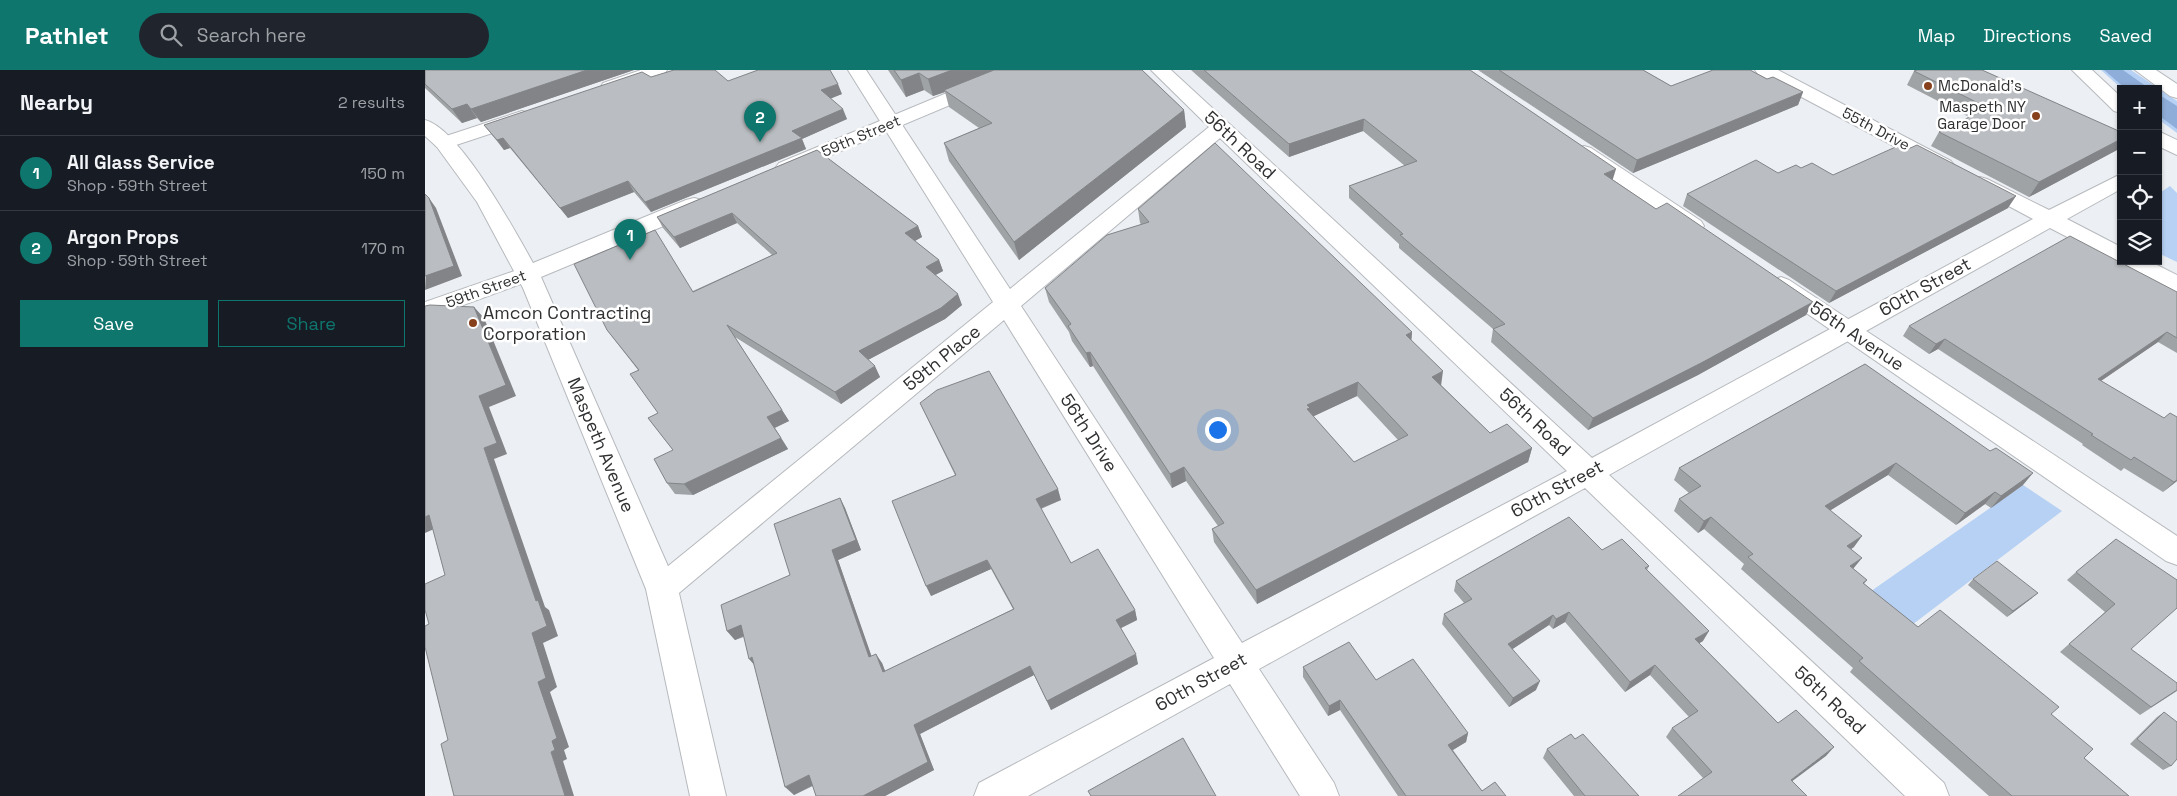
<!DOCTYPE html>
<html lang="en">
<head>
<meta charset="utf-8">
<style>
	body { margin:0; font-family:"Space Grotesk",sans-serif; background:#20242c; color:#f1f3f6 }
	.controls { position:absolute; right:15px; top:15px; display:grid; overflow:hidden; border-radius:0px; box-shadow:0 1px 4px #0004 }
	.controls button { width:45px; height:45px; display:grid; place-items:center; padding:0; border:0; border-bottom:1px solid #363941; background:#171b24; color:#f1f3f6; font:25px sans-serif }
	.you { position:absolute; left:792px; top:359px; width:18px; height:18px; margin:-12px; border:4px solid #fff; border-radius:50%; background:#1a73e8; box-shadow:0 0 0 8px #1a73e833 }
	.badge { display:grid; place-items:center; width:32px; height:32px; border-radius:50%; background:#0f766e; color:#fff; font-size:16px; font-weight:700 }
	.pin { position:absolute; translate:-50% -41px; filter:drop-shadow(0 1px 2px #0008) }
	.pin::after { content:''; position:absolute; top:26px; width:18px; height:15px; background:inherit; clip-path:polygon(0 0,100% 0,50% 100%) }
	.list { margin:0; padding:0; list-style:none }
	h2 { display:flex; justify-content:space-between; align-items:center; height:65px; margin:0; padding:0 20px; font-size:21px }
	h2 small { font-size:16px; font-weight:400; color:#9ea1a6 }
	.list li { display:grid; grid-template-columns:32px 1fr auto; gap:15px; align-items:center; box-sizing:border-box; height:75px; padding:0 20px; border-top:1px solid #363941 }
	.list b { display:block; font-size:19px; white-space:nowrap }
	.list p { margin:0; font-size:16px; white-space:nowrap; color:#9ea1a6 }
	.list em { font-size:16px; font-style:normal; color:#9ea1a6 }
	.actions { display:flex; gap:10px; padding:15px 20px }
	.actions a { flex:1; padding:11px 0; border:1px solid #0f766e; border-radius:0px; text-align:center; font-size:18px; color:#0f766e }
	.actions .main { background:#0f766e; color:#fff }
	.icon { flex:none; width:28px; height:28px; fill:none; stroke:currentColor; stroke-width:2; stroke-linecap:round; stroke-linejoin:round }
	.map { position:relative; flex:none; width:1752px; height:726px; overflow:hidden }
	header { display:flex; align-items:center; gap:30px; box-sizing:border-box; height:70px; padding:0 25px; background:#0f766e; color:#fff }
	header strong { font-size:24px }
	nav { display:flex; gap:28px; margin-inline-start:auto; font-size:18px }
	.search { width:350px; height:45px; background:#20242c; display:flex; align-items:center; gap:12px; box-sizing:border-box; padding:0 18px; border-radius:28px; color:#9ea1a6; font-size:19px }
	main { display:flex }
	aside { flex:1; background:#171b24 }
	.map>svg:first-child { display:block }
</style>
</head>
<body>
<header>
<strong>Pathlet</strong>
<div class="search"><svg class="icon" aria-label="search" viewBox="0 0 24 24"><circle cx="10" cy="10" r="6"/><path d="M15 15l6 6"/></svg>Search here</div>
<nav><a>Map</a><a>Directions</a><a>Saved</a></nav>
</header>
<main>
<aside>
<h2>Nearby<small>2 results</small></h2>
<ul class="list">
<li><span class="badge">1</span><div><b>All Glass Service</b><p>Shop · 59th Street</p></div><em>150 m</em></li>
<li><span class="badge">2</span><div><b>Argon Props</b><p>Shop · 59th Street</p></div><em>170 m</em></li>
</ul>
<div class="actions"><a class="main">Save</a><a>Share</a></div>
</aside>
<div class="map">
<svg width="1752" height="726" viewBox="0 0 1752 726">
	<rect width="100%" height="100%" fill="#eceff3"/>
	<path fill="#b6d1f4" d="M1676 0H1706L1752 31V63L1733 49V19H1697Z
		M1745 116 1752 123V192L1733 183V124Z
		M1598 415 1637 441 1479 561 1439 526Z"/>
	<path fill="#8eadd8" d="M1679 0H1698L1725 19H1701Z
		M1733 24 1752 36V59L1733 45Z"/>
	<g fill="none" stroke-linecap="round" stroke-linejoin="round">
		<g stroke="#b6b9bd" stroke-width="2">
			<path id="street" d="M216 0H242L239 4 192 21H178L176 17 178 13Z
				M423 0H441L585 219 784 57 726 0H746L1167 388 1608 149 1548 117 1544 113 1548 109 1555 107 1562 109 1624 140 1696 104V119L1642 149 1696 177V191H1724L1752 205V223L1744 220 1625 158 1184 405 1519 713 1524 726H1480L1160 418 834 599 909 713 914 726H875L805 614 603 726H549L554 713 789 588 579 250 248 528 237 532 226 528 221 519 226 510 568 232ZM795 68 1142 401 817 573 596 236Z
				M1330 0H1353L1526 91 1529 95 1526 99 1519 101 1512 99 1333 4Z
				M97 41 104 43 107 47 104 51 19 79 12 77 9 73 12 69Z
				M104 196 112 198 116 203 112 208 0 249V232Z"/>
		</g>
		<g stroke="#b6b9bd" stroke-width="2">
			<path id="secondary" d="M577 0H602L599 4 368 101 361 103 354 101 351 97 354 93Z
				M1647 0H1667L1696 27V43L1689 41Z
				M0 50C35 59 90 161 108 193L261 130 269 128 277 130 280 135 277 140 116 207 253 519 301 726H265L221 519 98 218 52 132 12 77 0 66Z
				M1159 76 1166 78 1276 151 1279 156 1276 161 1268 163 1260 161 1152 86 1149 82 1152 78Z
				M1356 207 1364 210 1752 466V495L1741 491 1348 220 1344 215 1348 210Z"/>
		</g>
		<g stroke="#b6b9bd" stroke-width="2">
			<path id="highway" d="M1710 0H1731L1752 14V28L1745 26Z
				M1733 61 1752 70V85L1733 76Z"/>
		</g>
		<use href="#street" fill="#fff" fill-rule="evenodd"/>
		<use href="#secondary" fill="#fff" fill-rule="evenodd"/>
		<use href="#highway" fill="#fff" fill-rule="evenodd"/>
	</g>
	<path fill="#a0a3a6" fill-rule="evenodd" d="M0 0H209L56 52 52 48 37 53 0 18Z
		M463 0H717L759 40 761 57 594 190 524 91 519 73 554 58 524 37 520 22 508 26 499 20 481 27Z
		M766 0H1045L1188 110 1231 139 1388 232 1381 245 1273 305 1163 360 1066 272 1068 259 974 178V174L924 128V116L980 96 938 61 864 87Z
		M1053 0H1218L1246 16 1342 9 1378 22 1373 35 1208 103Z
		M1489 1 1692 80 1604 127 1506 76 1514 62 1544 47 1482 15Z
		M226 7 303 11 417 24 405 28 422 49 377 69 381 79 226 142 209 122 143 148 85 78 79 80 59 55Z
		M392 80 493 156 497 167 490 171 514 190 518 201 510 205 537 235 520 249 443 290 455 307 416 334 310 267 364 351 350 358 363 379 268 425 250 424 242 413 248 380 223 348 233 343 213 300 182 260 347 185 312 153 255 178 238 158 232 147Z
		M1353 103 1408 105 1583 138 1404 233 1258 136 1262 124Z
		M713 139 987 262 986 270 1016 315 1065 363 1107 378 1103 392 832 534 789 472 787 459 793 456 761 411 747 418 668 296 665 297 647 271 644 262 624 232 620 218 716 154 715 153ZM932 326 973 370 929 392 888 346Z
		M1752 222V283L1733 272 1676 311 1752 411 1738 422 1699 398 1696 401 1657 375 1658 374 1513 279 1504 284 1478 266 1484 256Z
		M1440 294 1598 415 1566 438 1560 434 1531 455 1463 405 1405 440 1429 477 1426 479 1428 499 1442 510 1439 514 1493 557 1626 644 1659 688 1704 726H1564L1425 602 1428 598 1316 499 1319 494 1279 459 1273 463 1249 441 1254 429 1264 423 1249 410 1254 398Z
		M495 333 636 430 616 439 646 493 710 540 712 550 696 558 713 594 626 640 609 605 495 664 509 700 460 726H391L388 716 369 725 329 594 319 567 310 570 302 561 365 505 415 428 420 438 436 480 413 490 446 586 457 593 460 601 588 539 566 499 506 526 530 405Z
		M1691 469 1706 579 1752 621 1715 645 1635 582 1680 542 1642 510 1651 502Z
		M1177 480 1224 496 1222 500 1278 571 1274 573 1353 653 1401 686 1278 708 1241 667 1247 658 1264 647 1225 605 1200 622 1140 552 1128 559 1124 555 1087 579 1111 620 1084 637 1017 554 1019 544 1039 533 1029 521 1031 511Z
		M1548 509 1607 528 1582 547 1543 515Z
		M878 597 951 610 1043 663 1041 672 1028 680 1057 721 1081 726H973L915 640 903 646 878 607Z
		M1739 642 1746 696 1738 700 1705 674 1732 647Z
		M1122 679 1214 726H1149L1118 688Z"/>
	<path fill="#828487" d="M162 0H209L56 52 46 39Z
		M527 0H572L519 20 520 22 508 26 503 9Z
		M494 3 499 20 481 27 476 10Z
		M413 14 417 24 400 31 396 20Z
		M1378 22 1373 35 1208 103 1212 90Z
		M42 34 52 48 37 53 27 39Z
		M418 39 422 49 377 69 381 79 226 142 220 132 367 61Z
		M759 40 761 57 594 190 589 172Z
		M939 49 938 61 864 87V74Z
		M78 68 85 78 79 80 72 70Z
		M1696 69V76L1692 80 1604 127 1614 112Z
		M1191 99 1187 112 1179 104Z
		M203 111 209 122 143 148 135 138Z
		M1591 126 1583 138 1404 233 1411 221Z
		M4 128 11 138 37 206 0 220Z
		M307 143 312 153 255 178 249 167Z
		M493 156 497 167 484 174 480 163Z
		M514 190 518 201 505 208 501 197Z
		M533 224 537 235 520 249 439 292 434 281Z
		M1388 232 1381 245 1273 305 1163 360 1168 348Z
		M49 237 59 248 91 326 64 337 82 384 69 389 120 537 124 540 133 566 118 573 132 617 125 622 144 677 139 680 142 689 138 691 149 726H140L126 682 127 671 113 612 107 563 111 531 59 378 54 326Z
		M987 262 986 276 981 265Z
		M1742 262 1733 272 1664 319 1673 309Z
		M1520 269 1513 279 1504 284 1511 274Z
		M665 282 668 296 665 297 661 283Z
		M450 296 455 307 416 334 410 322Z
		M1018 301 1016 316 1007 307Z
		M933 312 932 326 885 348 882 353V335Z
		M357 340 364 351 349 358 342 347Z
		M356 368 363 379 268 425 259 414Z
		M1107 378 1103 392 832 534 831 520Z
		M1471 393 1463 405 1393 448 1400 436Z
		M759 397 761 411 747 418 745 404Z
		M1608 403 1598 415 1566 438 1576 426Z
		M1752 410V411L1738 422 1749 412Z
		M633 419 636 430 614 439 611 429Z
		M1570 422 1560 434 1531 455 1540 443Z
		M415 428 420 438 436 480 413 490 450 596 444 587 407 480Z
		M4 445 16 456 0 463V447Z
		M1286 447 1279 459 1273 463 1279 451Z
		M1437 466 1429 477 1414 487 1422 476Z
		M1437 488 1428 499 1425 496Z
		M562 490 566 499 506 526 501 516Z
		M1613 523 1607 528 1582 547 1588 541Z
		M710 540 712 550 694 559 691 550Z
		M1144 542 1140 552 1128 559 1131 549Z
		M1128 545 1124 555 1080 584 1083 574Z
		M316 555 323 564 310 570 302 561Z
		M1284 561 1278 571 1265 579 1270 569Z
		M451 584 457 593 464 611 458 602Z
		M711 584 713 594 626 640 622 631Z
		M327 587 332 598 324 589Z
		M1230 595 1225 605 1200 622 1205 612Z
		M605 596 609 605 495 664 509 700 460 726H438L489 655Z
		M1115 611 1111 620 1084 637 1088 628Z
		M915 630V640L903 646 904 636Z
		M1043 663 1041 672 1021 684 1023 675Z
		M1409 677 1401 686 1358 718 1366 710Z
		M384 705 392 713 369 725 360 717Z"/>
	<path fill="#babdc1" stroke="#828487" fill-rule="evenodd" d="M0 0H162L46 39 42 34 27 39 0 14Z
		M249 0H290L303 11 333 0H405L413 14 396 20 418 39 367 61 377 68 220 132 203 111 135 138 78 68 72 70 59 55 217 2 226 7Z
		M469 0H527L503 9 494 3 476 10Z
		M569 0H717L759 40 589 172 519 73 567 53 519 20Z
		M779 0H1045L1191 99 1179 104 1231 139 1242 133 1388 232 1278 292 1168 348 1068 259 1080 254 975 165 978 164 924 116 992 91 939 49 864 74Z
		M1074 0H1218L1246 16 1288 0H1325L1342 9 1348 7 1378 22 1212 90Z
		M1492 0H1557L1696 62V69L1614 112 1514 62 1563 38 1489 1Z
		M790 73 987 262 981 265 1018 301 1007 307 1065 363 1082 354 1107 378 831 520 787 459 799 453 759 397 745 404 665 282 661 283 643 256 646 254 620 218 682 165 724 152 713 139ZM933 312 983 365 929 392 882 339 885 338 882 335Z
		M1475 75 1483 79 1492 75 1591 126 1411 221 1262 124 1331 90 1353 103 1371 95 1376 98 1387 93 1408 105Z
		M392 80 493 156 480 163 514 190 501 197 533 224 516 238 434 281 450 296 410 322 302 255 357 340 342 347 356 368 259 414 242 413 229 389 248 380 223 348 233 343 205 304 214 300 182 260 149 194 230 160 268 222 352 183 307 143 249 167 232 147Z
		M0 124 4 128 29 196 0 206Z
		M1645 166 1752 222V268L1742 262 1673 309 1739 348 1745 343 1752 347V410L1749 412 1709 387 1706 390 1666 365 1668 364 1520 269 1511 274 1484 256Z
		M5 235 49 237 81 315 54 326 72 373 59 378 111 531 113 530 122 556 107 563 121 608 113 612 132 668 127 671 130 680 126 682 140 726H29L16 674 23 670 0 577V556L4 554 0 540V514L20 505 4 445 0 447V236Z
		M1440 294 1565 381 1571 378 1608 403 1576 426 1570 422 1540 443 1471 393 1400 436 1437 466 1422 476 1437 488 1425 496 1442 510 1438 513 1493 557 1515 540 1634 637 1626 644 1668 679 1659 688 1704 726H1587L1434 591 1438 588 1323 487 1328 484 1286 447 1279 451 1254 429 1276 416 1254 398Z
		M564 301 633 419 611 429 646 493 673 479 710 540 691 550 711 584 622 631 605 596 489 655 503 692 438 726H391L384 705 360 717 327 587 324 589 316 555 302 561 296 535 365 505 349 454 415 428 431 470 407 480 444 587 451 584 458 602 589 539 562 490 501 516 467 431 531 405 495 333 512 320Z
		M1144 447 1177 480 1197 469 1224 496 1220 498 1284 561 1270 569 1353 653 1371 640 1409 677 1366 710 1382 726H1253L1287 702 1247 658 1273 641 1230 595 1205 612 1144 542 1131 549 1128 545 1083 574 1115 611 1088 628 1019 544 1047 529 1031 511Z
		M1691 469 1752 510V538L1706 579 1752 613V620L1726 637 1644 574 1690 534 1651 502Z
		M1572 491 1613 523 1588 541 1548 509Z
		M924 572 951 610 988 589 1043 663 1023 675 1057 721 1070 712 1081 726H981L915 630 904 636 878 597Z
		M1739 642 1752 652V689L1746 696 1712 669Z
		M1146 664 1150 669 1158 664 1214 726H1160L1122 679Z
		M758 668 791 726H666L663 721Z"/>
	<g fill="#86401b" stroke="#fff" stroke-width="2">
		<circle cx="1503" cy="16" r="5"/>
		<circle cx="1611" cy="46" r="5"/>
		<circle cx="48" cy="253" r="5"/>
	</g>
	<g text-anchor="middle" stroke-width="5" stroke-linejoin="round" paint-order="stroke">
		<g font-size="15" fill="#2f3032" stroke="#fff" text-anchor="start">
			<text x="1513" y="21">McDonald's</text>
			<text x="1601" y="42" text-anchor="end">Maspeth NY<tspan x="1601" dy="17">Garage Door</tspan></text>
		</g>
		<g font-size="15" fill="#2f3032" stroke="#fff">
			<text transform="translate(1451 59) rotate(28)" y="5">55th Drive</text>
			<text transform="translate(436 66) rotate(-23)" y="5">59th Street</text>
			<text transform="translate(61 219) rotate(-20)" y="5">59th Street</text>
		</g>
		<g font-size="18" fill="#2f3032" stroke="#fff">
			<text transform="translate(815 75) rotate(43)" y="6">56th Road</text>
			<text transform="translate(1500 217) rotate(-29)" y="6">60th Street</text>
			<text transform="translate(1432 266) rotate(34)" y="6">56th Avenue</text>
			<text transform="translate(517 288) rotate(-39)" y="6">59th Place</text>
			<text transform="translate(1110 352) rotate(43)" y="6">56th Road</text>
			<text transform="translate(664 363) rotate(57)" y="6">56th Drive</text>
			<text transform="translate(176 375) rotate(67)" y="6">Maspeth Avenue</text>
			<text transform="translate(1132 419) rotate(-28)" y="6">60th Street</text>
			<text transform="translate(776 612) rotate(-29)" y="6">60th Street</text>
			<text transform="translate(1405 630) rotate(43)" y="6">56th Road</text>
		</g>
		<g font-size="18" fill="#2f3032" stroke="#fff" text-anchor="start">
			<text x="58" y="249">Amcon Contracting<tspan x="58" dy="21">Corporation</tspan></text>
		</g>
	</g>
</svg>
<div class="controls">
<button>+</button>
<button>−</button>
<button><svg class="icon" aria-label="locate" viewBox="0 0 24 24"><circle cx="12" cy="12" r="6"/><path d="M12 2v4M12 18v4M2 12h4M18 12h4"/></svg></button>
<button><svg class="icon" aria-label="layers" viewBox="0 0 24 24"><path d="M12 4l9 5-9 5-9-5zM3 14l9 5 9-5"/></svg></button>
</div>
<div class="you"></div>
<div class="pin badge" style="left:205px;top:190px">1</div>
<div class="pin badge" style="left:335px;top:72px">2</div>
</div>
</main>
</body>
</html>
